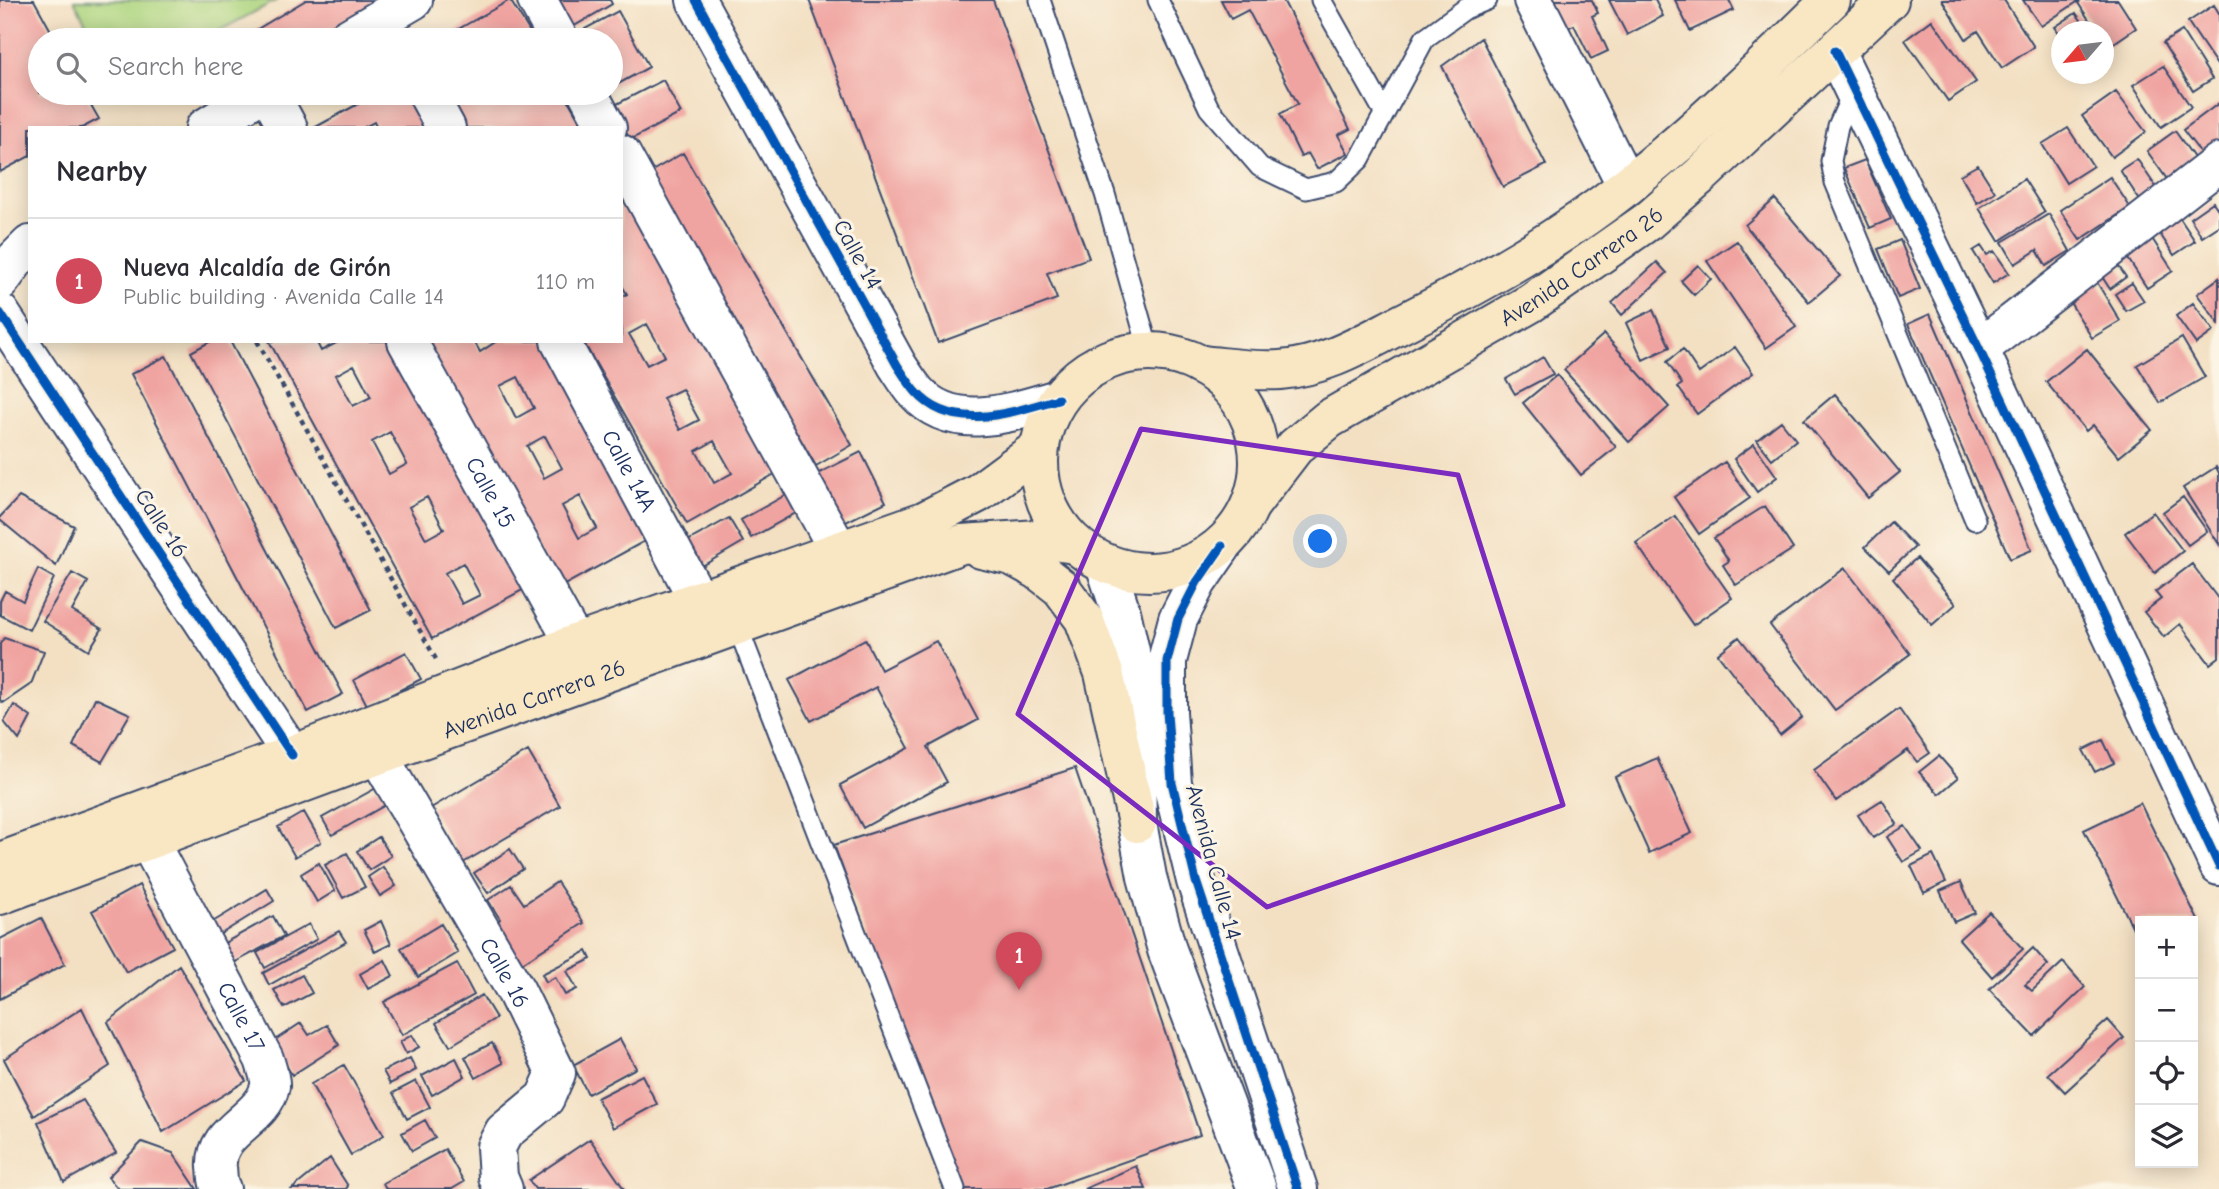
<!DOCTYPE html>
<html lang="en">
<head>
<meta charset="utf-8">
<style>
	body { margin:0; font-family:"Comic Neue",sans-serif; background:#f7f7f7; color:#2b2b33 }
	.controls { position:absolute; right:21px; bottom:21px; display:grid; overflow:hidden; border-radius:0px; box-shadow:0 4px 18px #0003 }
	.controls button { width:63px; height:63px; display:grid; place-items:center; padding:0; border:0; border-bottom:2px solid #e1e1e2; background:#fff; color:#2b2b33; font:35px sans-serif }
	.compass { position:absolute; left:2051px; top:21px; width:63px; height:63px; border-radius:50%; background:#fff; box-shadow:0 4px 18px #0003; rotate:242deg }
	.you { position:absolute; left:1321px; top:542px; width:24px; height:24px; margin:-18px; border:5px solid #fff; border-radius:50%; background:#1a73e8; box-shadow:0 0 0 10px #1a73e833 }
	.badge { display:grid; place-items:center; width:46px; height:46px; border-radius:50%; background:#d1495b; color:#fff; font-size:23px; font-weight:700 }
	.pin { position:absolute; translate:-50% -58px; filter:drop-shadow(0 2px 4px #0008) }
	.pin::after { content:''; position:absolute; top:37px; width:24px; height:21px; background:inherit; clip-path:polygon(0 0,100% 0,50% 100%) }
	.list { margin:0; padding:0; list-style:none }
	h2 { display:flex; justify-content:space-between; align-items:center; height:91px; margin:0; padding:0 28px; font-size:30px }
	h2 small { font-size:23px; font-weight:400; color:#7c7c81 }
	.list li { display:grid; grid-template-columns:46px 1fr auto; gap:21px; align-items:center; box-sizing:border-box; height:126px; padding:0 28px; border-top:2px solid #e1e1e2 }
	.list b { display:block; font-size:26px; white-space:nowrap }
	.list p { margin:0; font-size:23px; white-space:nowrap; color:#7c7c81 }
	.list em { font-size:23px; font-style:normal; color:#7c7c81 }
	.icon { flex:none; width:38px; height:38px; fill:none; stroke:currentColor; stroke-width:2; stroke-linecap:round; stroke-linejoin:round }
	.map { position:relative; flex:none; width:2219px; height:1189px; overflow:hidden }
	.search { position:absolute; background:#fff; box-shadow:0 4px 18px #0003; left:28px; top:28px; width:595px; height:77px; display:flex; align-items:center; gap:18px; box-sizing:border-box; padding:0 24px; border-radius:38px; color:#7c7c81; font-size:26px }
	.panel { position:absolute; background:#fff; box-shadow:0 4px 18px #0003; left:28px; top:126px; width:595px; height:217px; border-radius:0px }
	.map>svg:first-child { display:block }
</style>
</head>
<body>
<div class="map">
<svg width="2219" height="1189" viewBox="0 0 2219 1189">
	<rect width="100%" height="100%" fill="#fcf5e5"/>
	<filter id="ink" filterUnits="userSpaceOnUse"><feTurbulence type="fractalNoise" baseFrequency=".0143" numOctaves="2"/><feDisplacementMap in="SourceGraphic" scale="14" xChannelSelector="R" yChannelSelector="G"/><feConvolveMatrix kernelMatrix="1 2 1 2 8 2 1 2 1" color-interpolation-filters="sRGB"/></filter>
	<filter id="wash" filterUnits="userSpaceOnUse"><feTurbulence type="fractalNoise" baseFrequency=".00686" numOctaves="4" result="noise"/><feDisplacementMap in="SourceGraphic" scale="28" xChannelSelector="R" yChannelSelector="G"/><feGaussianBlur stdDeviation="1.57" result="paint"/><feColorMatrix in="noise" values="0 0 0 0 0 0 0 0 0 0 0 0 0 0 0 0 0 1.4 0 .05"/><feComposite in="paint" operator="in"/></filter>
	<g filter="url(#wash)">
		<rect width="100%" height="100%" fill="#f3e0c3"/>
		<path fill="#aed580" stroke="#64826f" stroke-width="2" d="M74 0H277L202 40H95Z"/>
		<g id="blocks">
			<path fill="#f0a4a1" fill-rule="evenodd" d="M0 0H34L56 40H40V93H84L99 119 82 128H30V156L0 172Z
				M306 0H375L376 2 314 40H239Z
				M510 0 535 40H439Z
				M553 0H610L612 4 569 29Z
				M809 0H993L1089 258 1047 273 1057 299 938 343Z
				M1221 0H1283L1350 129 1338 135 1348 153 1317 169 1308 153 1301 157 1280 114 1298 104 1248 10 1231 19Z
				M1548 0H1592L1598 13 1592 16 1608 51 1591 59 1574 25 1562 30Z
				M1609 0H1655L1663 16 1627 35Z
				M1675 0H1729L1734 10 1690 31Z
				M1942 0H2004L2034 47 2002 68 1978 31 1966 39Z
				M2023 0H2080L2041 26Z
				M2082 0H2118L2136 28 2108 47 2104 40V32H2097L2078 3Z
				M2214 5 2219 13V68L2188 22Z
				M618 11 649 67 611 88V40H572L570 37Z
				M2076 13 2089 32H2062V37L2055 27Z
				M1932 20 1976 82 1948 101 1905 40Z
				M2182 31 2212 79 2193 91 2163 43Z
				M1481 38 1546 165 1503 187 1442 66Z
				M2163 66 2191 107 2161 127 2133 85Z
				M663 80 681 113 630 140 613 106Z
				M2116 92 2146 132 2112 157 2082 116Z
				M204 93H227L210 103Z
				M378 93H412L431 128H377L374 122 363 128H314Z
				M441 93H564L584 128H461Z
				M2219 103V151L2207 161 2183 130Z
				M2068 128 2093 166 2066 183 2042 144Z
				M2175 131 2202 169 2174 189 2147 151Z
				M683 153 852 445 816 466 662 200 640 178Z
				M2137 159 2160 193 2143 205 2120 170Z
				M1865 160 1891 219 1870 228 1844 168Z
				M1978 165 1995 192 1977 203 1960 175Z
				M2110 177 2130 207 2080 240 2060 210Z
				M2024 179 2045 212 1999 241 1979 208Z
				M621 192 780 471 687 524 583 341H621V297L627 294 621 284ZM647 324 665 356 647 365 629 334ZM682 389 699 420 680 430 663 398ZM714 441 732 473 714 483 696 451Z
				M1775 199 1840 276 1809 302 1745 225Z
				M2213 202 2219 211V226L2202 237 2190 218Z
				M2049 214 2070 251 2046 266 2037 250 2015 264 2002 242Z
				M2179 217 2195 241 2174 255 2158 231Z
				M2151 237 2173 271 2147 288 2125 254Z
				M1900 240 1920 289 1898 298 1878 249Z
				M1737 241 1796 327 1766 348 1707 261Z
				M1981 246 1987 255 1994 251 2009 273 1993 283 1973 251Z
				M2113 258 2126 277 2110 289 2097 269Z
				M1657 262 1667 273 1622 315 1612 303Z
				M1698 265 1711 279 1694 295 1681 281Z
				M2092 274 2120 321 2092 338 2063 291Z
				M2219 278V324L2197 294Z
				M2132 283 2144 301 2126 311 2115 294Z
				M2193 303 2214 331 2196 344 2176 316Z
				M1653 310 1670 347 1643 360 1626 323Z
				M1930 314 2032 550 2010 559 1908 324Z
				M1604 334 1669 407 1629 442 1564 370Z
				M2182 338 2205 377 2160 403 2137 365Z
				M211 341H230L371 610 336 628 191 352Z
				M269 341H316L321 351 340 341H394L528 587 432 639ZM354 365 371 397 353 406 336 375ZM390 432 407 464 389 474 372 442ZM427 497 444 529 426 539 409 507ZM463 563 480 595 462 604 445 573Z
				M425 341H474L480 352 497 341H548L654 536 559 588ZM518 377 534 408 516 418 500 386ZM545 436 562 468 544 478 527 446ZM580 496 597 528 579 538 562 506Z
				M1735 347 1753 373 1697 414 1678 387 1682 384 1667 362 1683 349 1699 373Z
				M2087 349 2152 430 2119 457 2093 425 2086 431 2046 382Z
				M166 356 343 694 308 712 131 374Z
				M1543 357 1553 374 1515 394 1506 379Z
				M1557 375 1616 447 1581 475 1523 403Z
				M1835 394 1900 472 1868 498 1804 420Z
				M1781 421 1796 440 1772 459 1757 440Z
				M1754 444 1777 477 1757 492 1734 459Z
				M861 452 886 502 838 526 813 476Z
				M1725 462 1750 498 1699 534 1674 497Z
				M2216 467 2219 473V544L2183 488Z
				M791 492 801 510 751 538 741 520Z
				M19 497 74 526 56 566 0 520V517Z
				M2183 497 2207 531 2188 545 2163 512Z
				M1765 506 1793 549 1736 585 1723 565 1729 561 1714 538Z
				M2153 512 2183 551 2155 573 2125 533Z
				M1675 516 1732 598 1693 625 1636 543Z
				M729 518 743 542 702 566 688 541Z
				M1891 522 1915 547 1889 571 1865 547Z
				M1917 558 1956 604 1932 625 1893 578Z
				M2192 564 2219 600V657L2210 664 2180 624 2164 637 2144 612 2161 599 2155 592Z
				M1845 568 1910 654 1835 710 1770 625Z
				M38 569 54 578 29 630 0 615V601L5 591 23 601Z
				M72 573 88 582 72 611 102 629 89 650 43 621Z
				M1739 637 1802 717 1780 735 1718 654Z
				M4 638 44 651 31 684 3 703 0 700V644Z
				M865 639 881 670 936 641 978 720 928 747 947 782 863 828 840 785 909 748 876 687 811 721 789 680Z
				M406 652 421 679 368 707 354 680Z
				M95 698 130 714 102 762 73 746Z
				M14 705 31 717 19 740 4 722Z
				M1899 709 1930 753 1917 762 1908 750 1836 801 1814 770Z
				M2103 740 2114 763 2095 772 2083 750Z
				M528 751 560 806 463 863 431 808Z
				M1939 756 1958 778 1939 794 1919 772Z
				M1657 758 1692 833 1649 853 1615 777Z
				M1075 768 1200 1135 1047 1189H962L834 845Z
				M378 787 387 804 332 835 322 818Z
				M1882 800 1897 824 1873 838 1858 815Z
				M2140 803 2200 924 2193 928V921H2140V942L2084 830Z
				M304 812 321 842 295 857 278 827Z
				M1905 826 1922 851 1903 862 1887 837Z
				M379 837 391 856 369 870 357 851Z
				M510 849 523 869 488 893 474 873Z
				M347 853 365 887 343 898 325 865Z
				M1933 855 1946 882 1924 893 1911 866Z
				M319 863 335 891 317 902 301 874Z
				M383 867 396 886 380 896 368 877Z
				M557 882 584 923 522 963 496 923 500 919 488 900 511 885 524 904Z
				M1961 882 1975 913 1954 922 1940 891Z
				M139 885 173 947 126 972 92 911Z
				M267 889 274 901 219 935 211 923Z
				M1989 912 2023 949 1992 977 1959 939Z
				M273 916 284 936 232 964 221 945Z
				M41 918 65 964 0 999V939Z
				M381 921 391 944 375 952 364 930Z
				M309 924 317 939 265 968 257 953Z
				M441 924 458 953 418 977 401 948Z
				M339 931 346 942 269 985 263 973Z
				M2033 948 2048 965 2025 985 2032 991 2063 962 2085 987 2034 1036 1989 989Z
				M587 951 591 959 567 971 577 989 565 995 555 977 546 982 542 974Z
				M385 960 393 976 368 989 360 974Z
				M457 963 474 995 402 1035 384 1002Z
				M179 965 246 1081 163 1132 108 1022Z
				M302 975 312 993 284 1008 274 990Z
				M482 995 496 1018 450 1046 436 1023Z
				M82 1008 110 1066 34 1116 4 1059Z
				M2108 1020 2124 1038 2065 1092 2048 1074Z
				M301 1023 309 1035 327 1025 339 1045 292 1075 272 1042Z
				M412 1035 419 1047 406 1054 400 1042Z
				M620 1039 636 1068 588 1094 573 1065Z
				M492 1043 503 1063 476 1078 465 1057Z
				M410 1058 416 1070 390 1084 383 1071Z
				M456 1058 465 1076 432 1095 422 1076Z
				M344 1065 384 1135 351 1155 311 1084Z
				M642 1075 657 1104 613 1128 597 1098Z
				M416 1081 430 1107 407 1119 393 1093Z
				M83 1100 116 1153 64 1182 38 1122Z
				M425 1120 435 1138 412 1151 402 1133Z
				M590 1139 624 1189H535L529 1180Z
				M142 1142 173 1153 197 1189H118L108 1177Z
				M445 1149 464 1182 452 1189H386L383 1183Z
				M330 1158 348 1186 346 1189H292Z
				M1136 1166 1146 1189H1084Z"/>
		</g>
	</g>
	<g filter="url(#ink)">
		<use href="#blocks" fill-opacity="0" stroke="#3b4a6d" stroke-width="2"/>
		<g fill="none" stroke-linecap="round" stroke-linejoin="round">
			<g stroke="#3b4a6d" stroke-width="23">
				<path id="lane" d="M1040 0 1105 194 1149 351
					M1158 0 1209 108 1260 167 1306 189 1336 182 1360 159 1425 38 1465 9 1487 0
					M1321 0 1384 112
					M1854 90 1838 126 1831 161 1835 182 1975 520
					M737 625 955 1189"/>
			</g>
			<g stroke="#3b4a6d" stroke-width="42">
				<g id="street">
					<path d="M537 0 559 40"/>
					<path d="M696 0 897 365C903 374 909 384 916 392 953 434 1013 412 1058 399"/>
					<path d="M1533 0 1627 186"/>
					<path d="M345 40 413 0"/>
					<path d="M1835 51 1979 349 2219 866"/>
					<path d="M269 93 288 128"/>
					<path d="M427 93 446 128"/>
					<path d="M588 93 607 128"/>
					<path d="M205 128 261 93"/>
					<path d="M621 154 839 551"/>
					<path d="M0 281 16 259 30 245"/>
					<path d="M0 313 292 755"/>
					<path id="s1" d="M407 341 575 644"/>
					<path id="s2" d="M560 341 699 601"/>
					<path d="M1979 349 2219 163"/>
					<path d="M1222 546 1197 582 1178 619 1167 661V712L1172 783 1196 881 1298 1189"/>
					<path d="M1105 564 1121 612 1130 651 1135 704 1137 823 1147 877 1167 950 1257 1189"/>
					<path id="s3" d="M378 755 516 991 556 1073 545 1098 504 1132 496 1147 498 1177 503 1189"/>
					<path id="s4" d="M148 840 264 1059C266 1066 271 1079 270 1086 263 1121 214 1129 217 1167 218 1175 217 1182 221 1189"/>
				</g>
			</g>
			<g stroke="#3b4a6d" stroke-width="42">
				<g id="secondary">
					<circle cx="1149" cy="462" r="110"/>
					<path d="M1200 365C1226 367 1254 372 1280 370 1326 367 1367 341 1407 321 1484 282 1560 239 1628 185 1699 129 1766 64 1831 0"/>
					<path id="s5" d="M1252 503 1295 447 1329 419 1531 303 1648 221 1701 175 1889 0"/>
					<path d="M981 549 1012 556 1038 570 1061 588 1084 619 1104 673 1137 823"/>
					<path d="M0 862 292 755 575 644 924 521 978 493 1039 448"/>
					<path id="s6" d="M0 895 378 755 962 544 1038 539 1075 544"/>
				</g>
			</g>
			<path stroke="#3b4a6d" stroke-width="4.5" stroke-dasharray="5 5" stroke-linecap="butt" d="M257 341 437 661"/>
			<use href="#lane" stroke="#fff" stroke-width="19"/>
			<use href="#street" stroke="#fff" stroke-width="38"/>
			<use href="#secondary" stroke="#f9e7c3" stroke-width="38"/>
			<g stroke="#fcf5e5" stroke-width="13">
				<path id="cycleway" d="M696 0 897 365C903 374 909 384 916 392 953 434 1013 412 1058 399
					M1835 51 1979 349 2219 866
					M0 313 292 755
					M1222 546 1197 582 1178 619 1167 661V712L1172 783 1196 881 1298 1189"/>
			</g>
			<use href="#cycleway" stroke="#0057b8" stroke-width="9"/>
		</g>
	</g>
	<path fill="none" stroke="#7b2cbf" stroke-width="5" stroke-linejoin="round" d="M1141 429 1458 475 1563 805 1267 907 1018 714Z"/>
	<g text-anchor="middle" stroke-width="6" stroke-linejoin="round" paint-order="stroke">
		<g font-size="23" fill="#1b2f5e" stroke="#fcf5e5">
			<text transform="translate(858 254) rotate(61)" y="8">Calle 14</text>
			<text dy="8" stroke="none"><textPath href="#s5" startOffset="410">Avenida Carrera 26</textPath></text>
			<text dy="8" stroke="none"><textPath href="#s2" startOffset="147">Calle 14A</textPath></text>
			<text dy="8" stroke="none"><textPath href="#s1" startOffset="173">Calle 15</textPath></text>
			<text transform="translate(162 523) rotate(57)" y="8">Calle 16</text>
			<text dy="8" stroke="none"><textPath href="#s6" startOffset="569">Avenida Carrera 26</textPath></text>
			<text transform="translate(1214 862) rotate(75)" y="8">Avenida Calle 14</text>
			<text dy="8" stroke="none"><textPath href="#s3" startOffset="252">Calle 16</textPath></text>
			<text dy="8" stroke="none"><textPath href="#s4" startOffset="200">Calle 17</textPath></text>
		</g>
	</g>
</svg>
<div class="controls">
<button>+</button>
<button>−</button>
<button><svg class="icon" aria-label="locate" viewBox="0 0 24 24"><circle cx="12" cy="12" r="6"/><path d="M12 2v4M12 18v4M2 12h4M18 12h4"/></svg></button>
<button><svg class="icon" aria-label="layers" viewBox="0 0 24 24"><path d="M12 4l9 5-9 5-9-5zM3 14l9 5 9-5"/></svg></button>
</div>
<svg class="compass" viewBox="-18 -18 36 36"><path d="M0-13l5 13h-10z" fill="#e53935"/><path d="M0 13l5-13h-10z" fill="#7c7c81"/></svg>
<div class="you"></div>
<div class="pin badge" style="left:1019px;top:990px">1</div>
<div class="search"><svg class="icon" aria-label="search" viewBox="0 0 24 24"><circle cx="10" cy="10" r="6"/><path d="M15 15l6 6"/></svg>Search here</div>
<section class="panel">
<h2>Nearby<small></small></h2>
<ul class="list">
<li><span class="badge">1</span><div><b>Nueva Alcaldía de Girón</b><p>Public building · Avenida Calle 14</p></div><em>110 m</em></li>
</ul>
</section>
</div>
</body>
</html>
